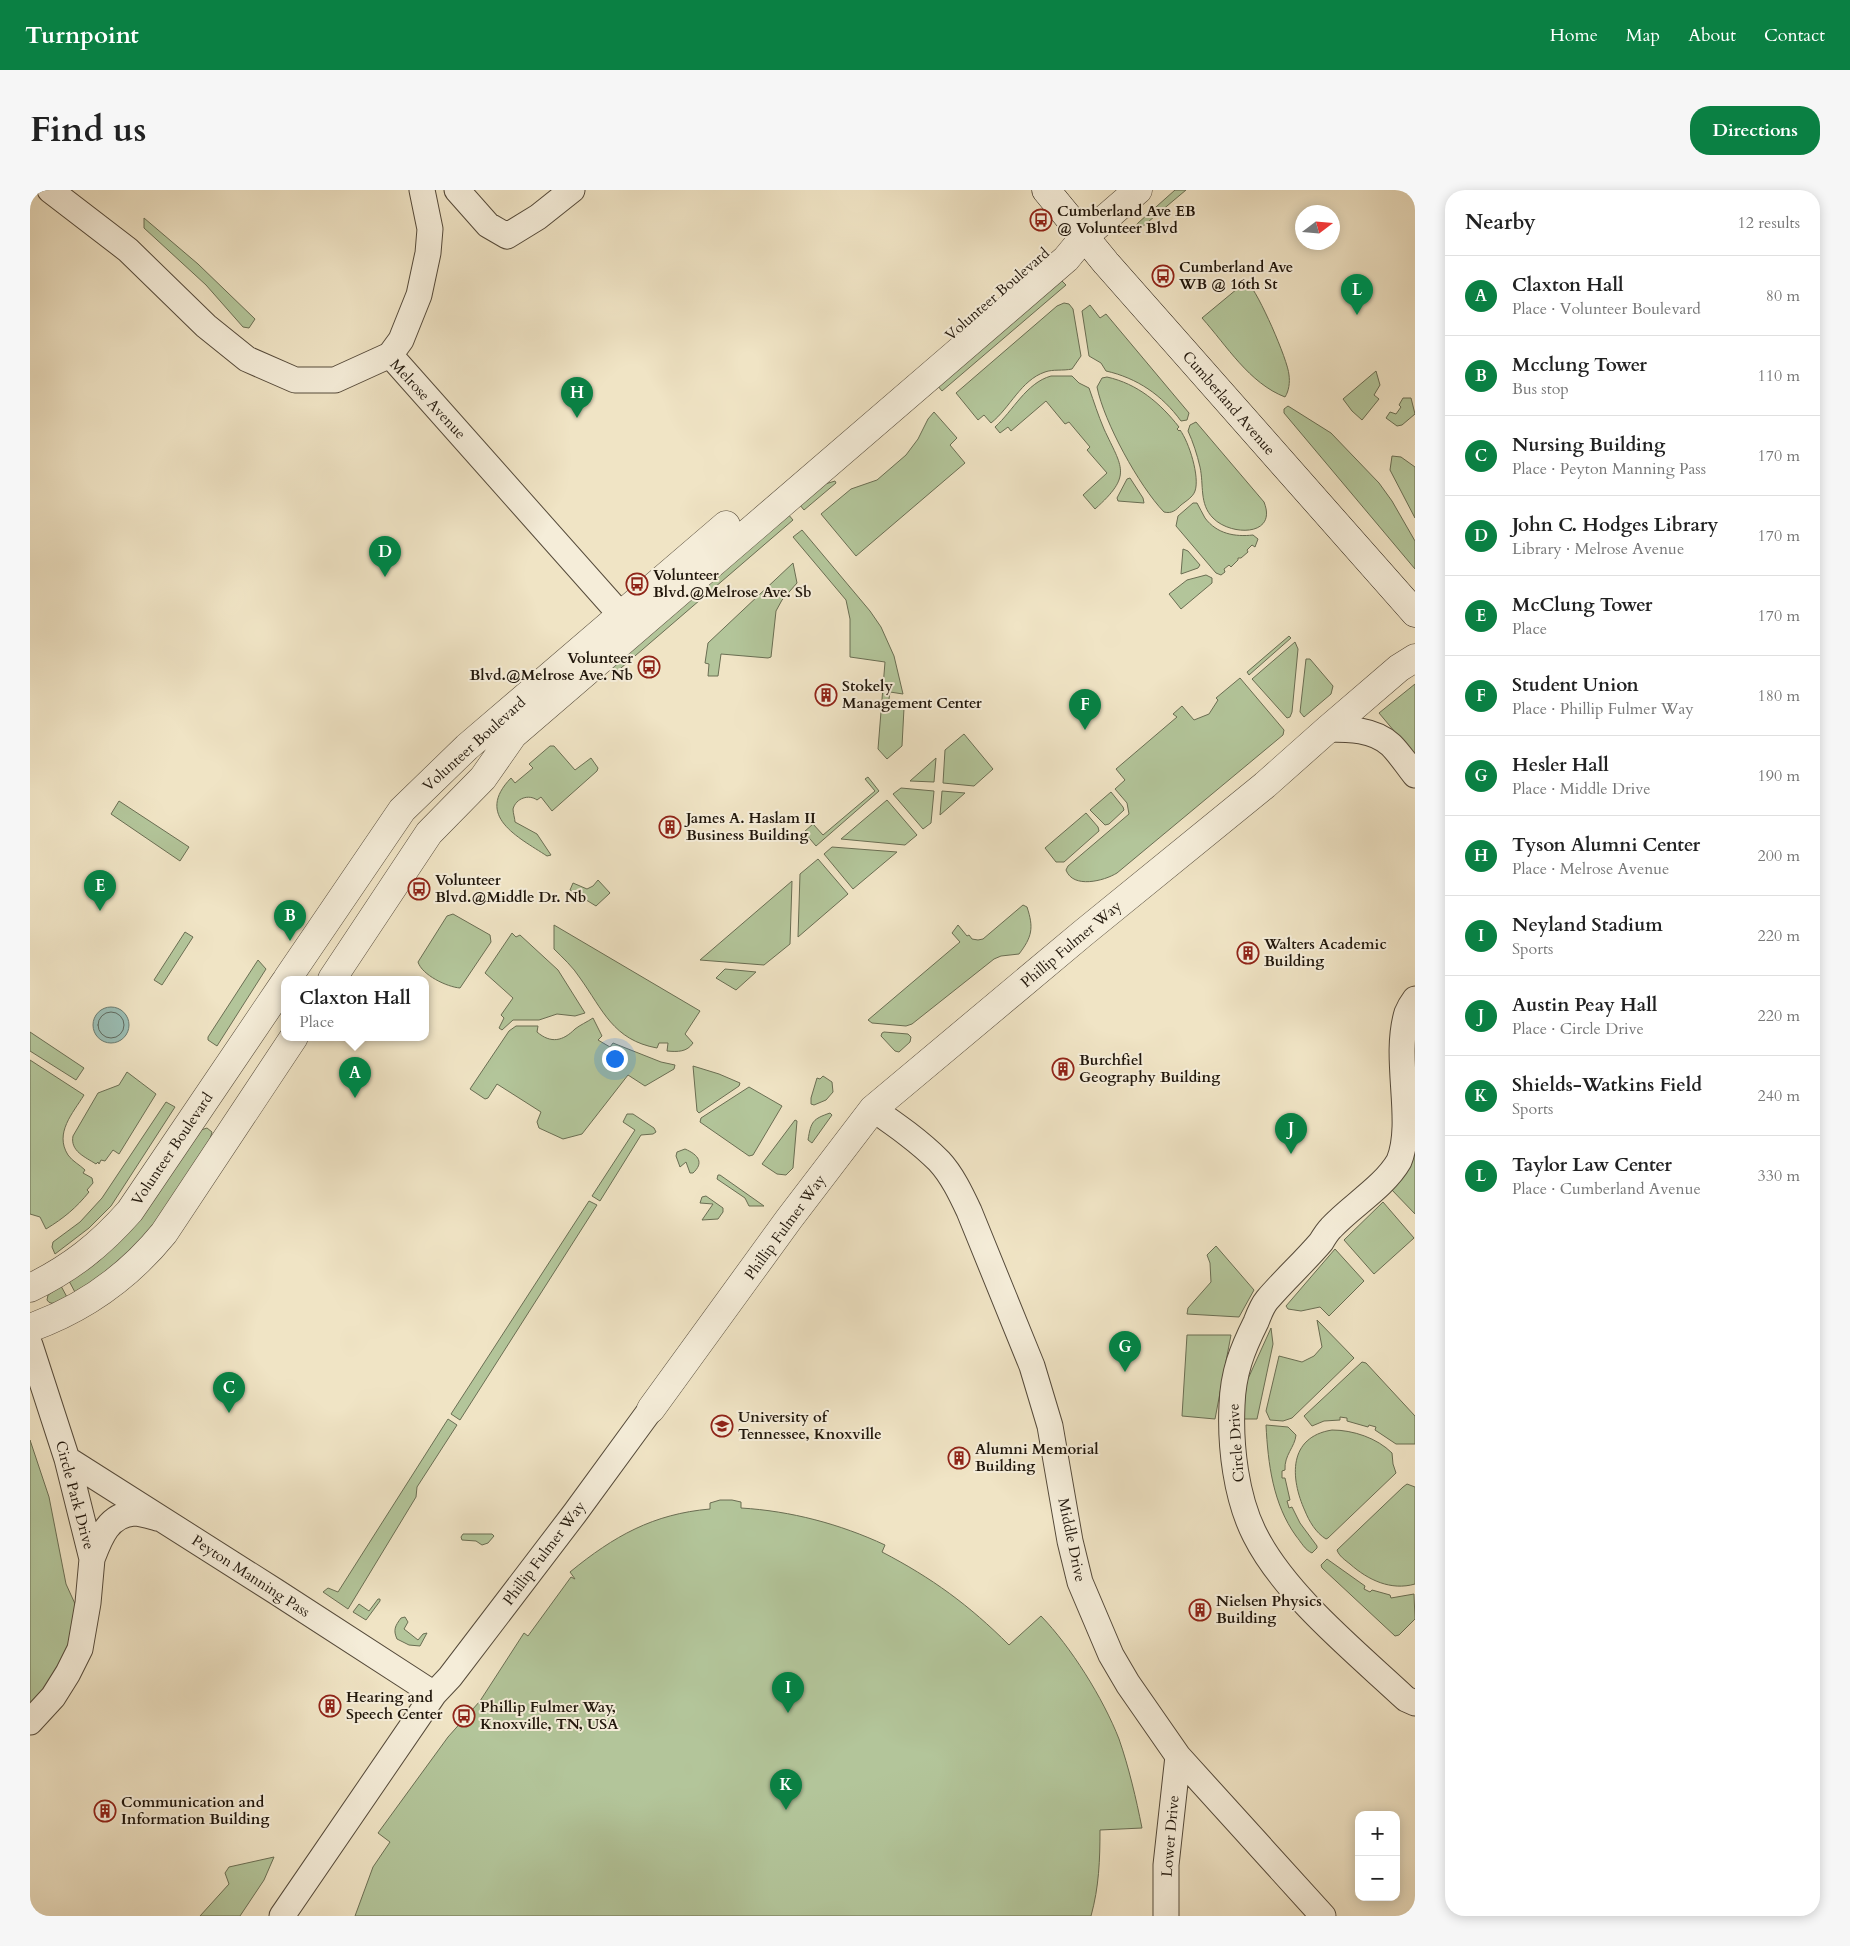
<!DOCTYPE html>
<html lang="en">
<head>
<meta charset="utf-8">
<style>
	body { margin:0; font-family:Cardo,serif; background:#f6f6f6; color:#222 }
	.controls { position:absolute; right:15px; bottom:15px; display:grid; overflow:hidden; border-radius:10px; box-shadow:0 2px 12px #0003 }
	.controls button { width:45px; height:45px; display:grid; place-items:center; padding:0; border:0; border-bottom:1px solid #e0e0e0; background:#fff; color:#222; font:25px sans-serif }
	.compass { position:absolute; left:1265px; top:15px; width:45px; height:45px; border-radius:50%; background:#fff; box-shadow:0 2px 12px #0003; rotate:74deg }
	.you { position:absolute; left:584px; top:868px; width:18px; height:18px; margin:-12px; border:4px solid #fff; border-radius:50%; background:#1a73e8; box-shadow:0 0 0 8px #1a73e833 }
	.badge { display:grid; place-items:center; width:32px; height:32px; border-radius:50%; background:#0b8043; color:#fff; font-size:16px; font-weight:700 }
	.pin { position:absolute; translate:-50% -41px; filter:drop-shadow(0 1px 2px #0008) }
	.pin::after { content:''; position:absolute; top:26px; width:18px; height:15px; background:inherit; clip-path:polygon(0 0,100% 0,50% 100%) }
	.popup { position:absolute; left:251px; top:786px; width:148px; height:65px; box-sizing:border-box; display:grid; place-content:center; border-radius:10px; background:#fff; filter:drop-shadow(0 1px 4px #0005); font-size:16px; white-space:nowrap; color:#767676 }
	.popup b { font-size:19px; color:#222 }
	.popup::after { content:''; position:absolute; left:50%; top:100%; margin-left:-10px; border:10px solid transparent; border-top-color:#fff }
	.list { margin:0; padding:0; list-style:none }
	h2 { display:flex; justify-content:space-between; align-items:center; height:65px; margin:0; padding:0 20px; font-size:21px }
	h2 small { font-size:16px; font-weight:400; color:#767676 }
	.list li { display:grid; grid-template-columns:32px 1fr auto; gap:15px; align-items:center; box-sizing:border-box; height:80px; padding:0 20px; border-top:1px solid #e0e0e0 }
	.list b { display:block; font-size:19px; white-space:nowrap }
	.list p { margin:0; font-size:16px; white-space:nowrap; color:#767676 }
	.list em { font-size:16px; font-style:normal; color:#767676 }
	.map { position:relative; flex:none; width:1385px; height:1726px; overflow:hidden; border-radius:20px }
	header { display:flex; align-items:center; gap:30px; box-sizing:border-box; height:70px; padding:0 25px; background:#0b8043; color:#fff }
	header strong { font-size:24px }
	nav { display:flex; gap:28px; margin-inline-start:auto; font-size:18px }
	.intro { display:flex; align-items:center; justify-content:space-between; box-sizing:border-box; height:120px; padding:0 30px }
	h1 { margin:0; font-size:35px }
	.button { padding:12px 22px; border-radius:20px; background:#0b8043; color:#fff; font-size:18px; font-weight:700 }
	main { display:flex; gap:30px; padding:0 30px }
	aside { flex:1; background:#fff; border-radius:20px; box-shadow:0 2px 12px #0003 }
	.map>svg:first-child { display:block }
</style>
</head>
<body>
<header>
<strong>Turnpoint</strong>
<nav><a>Home</a><a>Map</a><a>About</a><a>Contact</a></nav>
</header>
<div class="intro"><h1>Find us</h1><a class="button">Directions</a></div>
<main>
<div class="map">
<svg width="1385" height="1726" viewBox="0 0 1385 1726">
	<rect width="100%" height="100%" fill="#f0e4c5"/>
	<filter id="stains"><feTurbulence type="fractalNoise" baseFrequency=".004" numOctaves="4"/><feColorMatrix values="0 0 0 0 .2 0 0 0 0 .09 0 0 0 0 .02 0 0 0 .5 -.17"/></filter>
	<radialGradient id="worn" r=".72"><stop offset=".6" stop-color="#630" stop-opacity="0"/><stop offset="1" stop-color="#630" stop-opacity=".3"/></radialGradient>
	<path fill="#b3c59a" stroke="#6a6e53" d="M1145 0H1156L1112 37 1104 40 1108 33Z
		M114 28 168 74 225 129 219 138 213 137 176 95 114 38Z
		M1030 89 1036 95 912 201 907 195Z
		M1218 93C1228 102 1258 170 1259 185 1260 192 1259 201 1255 207 1219 193 1197 156 1172 128L1213 94Z
		M1034 113 1039 114 1043 119 1051 166 1042 179C1033 181 1023 179 1015 182 991 190 980 218 961 233L954 225 948 230 926 203 1027 116Z
		M1060 115 1070 128 1076 124 1159 223 1157 230 1151 231C1132 205 1107 188 1076 181L1071 173 1059 166 1052 121Z
		M1346 181 1350 195 1344 205 1349 209 1332 230 1322 221 1313 209Z
		M1021 186H1042L1049 193 1059 198C1064 212 1068 225 1074 239 1092 278 1103 285 1065 319L1053 305 1077 283 1057 260 1060 257 1039 232 1035 234 1016 211 981 241 978 237 970 243 965 237C983 221 996 193 1021 186Z
		M1077 187C1108 194 1130 213 1149 237L1147 239 1149 241 1150 240C1159 252 1170 287 1165 301 1163 307 1156 311 1151 315 1146 320 1142 324 1134 322 1109 296 1074 232 1067 197L1072 188Z
		M1373 208H1381L1385 224 1372 235 1367 236 1356 228 1360 222 1366 224 1371 217 1369 215Z
		M1258 216 1301 243 1349 293 1362 311 1385 351V379L1254 223V219Z
		M904 222 927 248 920 255 935 273 826 366 791 324 821 299 847 290 876 265 888 249 898 229Z
		M1166 232 1234 312C1248 347 1200 346 1183 328 1169 314 1174 295 1170 277 1167 264 1163 252 1158 241L1160 235Z
		M1362 266 1371 267 1385 277V328L1360 280Z
		M1100 288 1113 308 1114 313 1088 311 1087 308 1097 289Z
		M805 291 806 293 774 320 769 314 792 295Z
		M1163 313H1167C1170 318 1172 323 1175 328 1187 344 1205 347 1223 345L1228 349 1225 357 1222 355 1217 360 1218 362 1211 368H1208V370L1201 377 1199 375 1194 379 1195 382 1191 385 1186 383 1146 336 1148 326Z
		M757 323 763 330 584 484 578 477Z
		M772 340 840 421 851 437 864 466 873 504 860 502 858 516 874 518 872 556 857 569 848 559 855 472 820 467V429L816 410 763 347Z
		M1153 359 1158 361 1170 375 1168 378 1151 384Z
		M763 373 767 393 752 410 746 421 741 467 738 468 691 464 688 486H678L679 474 675 473 678 453Z
		M1176 385 1182 388V393L1151 419 1139 404 1157 390Z
		M1259 446 1261 448 1219 485 1217 482Z
		M1265 452 1268 459 1262 522 1260 527 1257 528 1222 489Z
		M1276 469H1280L1303 496 1301 504 1274 527 1270 522Z
		M1210 488 1254 540 1253 545 1087 683C1074 691 1043 699 1036 680L1038 676 1099 624 1097 613 1085 599 1095 590 1086 579 1147 527 1143 524 1152 516 1164 530 1179 524 1188 510 1186 508Z
		M1385 494V566L1349 523Z
		M934 544 963 579 944 596 913 593 915 560Z
		M520 556H524L545 580 561 568 568 578 567 581 522 621 511 607 507 610C499 604 486 608 483 619 483 623 485 629 485 632L507 644 521 665 517 666C488 647 444 626 481 588L485 593 503 578 499 574Z
		M906 568 904 592 880 591Z
		M838 587 849 601 786 656 774 642 783 634 793 645 845 601 835 589Z
		M871 598 904 601 901 633 893 639 863 604Z
		M912 601 935 603 910 625Z
		M1081 602 1093 617 1094 620 1079 634 1075 635 1060 620Z
		M857 610 887 645 875 655 811 649Z
		M89 611 159 657 150 671 81 624Z
		M1056 623 1068 637 1069 641 1034 672H1026L1015 658Z
		M802 657 867 662 823 699 794 664Z
		M788 669 818 704 768 747 770 684Z
		M568 690 580 703 566 716 540 700 543 693 557 699 563 696Z
		M762 691 760 754 734 775 670 770Z
		M993 715 997 717C1004 738 1002 747 989 764L971 766 964 769 882 834 876 836 842 833 838 830 930 752 922 743 928 735 937 746 939 745 942 749 948 750 953 749Z
		M423 724 460 745 461 752 459 755 430 798C417 797 392 785 388 772L417 726Z
		M524 735 670 821 655 844 663 853C657 862 648 862 637 861L638 853H629L627 858C583 850 573 820 550 788 543 777 533 768 524 759Z
		M155 742 163 747 132 795 124 790Z
		M482 743 486 747 490 745 528 780 555 823 545 826 527 824 509 830H483L472 840 469 838 474 828 471 825 483 808 455 783Z
		M228 770 236 779 187 856 178 850V847Z
		M695 779 726 782 706 800 686 788Z
		M563 828 572 846 568 850 580 857 583 853 631 872 645 875 644 879 615 896 598 885 552 944 533 949 509 938 507 932 511 922 467 894 458 908 455 909 440 899 479 841 486 836H508L507 842C521 854 533 851 545 839 550 835 557 832 563 828Z
		M0 842 54 878 46 890 0 861Z
		M854 842 878 844 881 847 880 852 869 862 865 861 851 846 852 843Z
		M0 870 54 905C43 923 24 943 38 965 42 971 50 975 55 980L53 983 62 988 63 993 57 1000 59 1002C46 1018 34 1028 16 1039L10 1027 0 1024Z
		M663 876 689 884 710 893 709 896 669 923 667 921Z
		M97 882 126 904 89 964 83 960 75 971 71 970 69 974 68 972 66 974C55 967 40 961 43 946L68 903 89 895Z
		M793 886 802 892 803 902 796 910 784 915 781 914V908L787 888 790 889Z
		M719 897 752 916 723 965 719 966 670 932 671 928Z
		M136 912 145 917 81 1016 59 1038 25 1064 22 1057 23 1052 50 1032 72 1008Z
		M800 923 802 925 782 953 778 950C781 931 783 929 800 923Z
		M597 924H603L624 938 626 942 623 944 611 945 570 1011 562 1006 605 940 593 932Z
		M765 930 767 931 763 978 756 985 747 984 732 974Z
		M177 938 182 942 180 949 124 1034 96 1067 46 1104 39 1091 69 1071 102 1039 171 940Z
		M1385 958V1024L1361 999Z
		M655 959C669 965 674 973 663 983H660L656 972 650 977 646 966 647 962Z
		M688 985H690L734 1016H719L715 1008 687 989Z
		M676 1006 693 1018V1022L688 1029 672 1030 683 1014 670 1013 672 1007Z
		M559 1011 567 1015 430 1230 421 1224Z
		M1353 1012 1384 1048 1344 1084 1314 1050Z
		M1186 1056 1224 1100 1209 1127 1157 1124 1158 1118 1181 1092 1180 1073 1177 1065Z
		M1305 1059 1334 1091 1299 1126 1290 1117 1271 1121 1258 1119 1256 1116Z
		M31 1096 38 1109C31 1111 21 1117 17 1110L18 1105Z
		M1287 1130 1324 1168 1262 1228 1253 1231 1240 1230 1236 1221 1249 1166 1272 1172 1284 1166 1292 1157Z
		M1241 1138 1243 1154 1227 1229H1212L1217 1191Z
		M1157 1145H1201L1185 1229 1152 1226Z
		M1332 1172 1336 1173 1385 1226V1254H1366L1345 1240 1346 1237 1339 1235 1338 1237 1317 1231V1228L1310 1227V1230L1294 1231 1282 1236 1274 1226Z
		M418 1229 427 1235 387 1297 386 1307 318 1419 293 1402 298 1398 308 1402Z
		M1236 1235 1258 1237 1266 1245C1265 1257 1254 1265 1255 1280L1252 1281V1288H1255L1260 1310 1257 1311 1259 1318 1262 1317 1270 1333 1287 1356V1358L1282 1363C1275 1360 1271 1352 1266 1346 1243 1314 1238 1274 1236 1235Z
		M1302 1240C1323 1240 1347 1248 1362 1263L1363 1274 1366 1283 1298 1348 1296 1349C1286 1343 1279 1331 1275 1321 1260 1288 1258 1247 1302 1240Z
		M0 1250 19 1307 36 1394 46 1416 42 1452 0 1525Z
		M1377 1294 1385 1297V1394C1361 1401 1338 1390 1320 1374 1315 1370 1309 1366 1307 1360L1373 1297Z
		M690 1310H702L711 1312V1318C761 1321 810 1334 855 1355L852 1362C902 1388 939 1415 979 1455L1011 1426C1041 1457 1073 1508 1089 1549 1099 1578 1106 1608 1112 1638L1070 1640C1070 1670 1069 1697 1061 1726H325L343 1677 360 1652 348 1643 418 1547 450 1511 494 1443 498 1446 541 1387 545 1389 540 1382C584 1346 623 1324 680 1319V1313Z
		M433 1344H462L464 1346 458 1353 452 1355 446 1351 432 1350 431 1347Z
		M1297 1369 1335 1396 1334 1399 1340 1402 1342 1400 1360 1405 1361 1408 1384 1404 1385 1429 1369 1445 1365 1446 1292 1378 1291 1375Z
		M348 1409H350V1411L336 1430 323 1422 329 1414 339 1421Z
		M375 1427 378 1432 374 1439 388 1450 393 1444 397 1443 390 1456 379 1455 367 1449C363 1440 365 1436 371 1428Z
		M244 1667 234 1690 210 1726H170L199 1694 195 1683 199 1677Z"/>
	<path fill="#9abeb5" stroke="#6a7b71" d="M63 835a18 18 0 1 1 36 0a18 18 0 1 1-36 0Z"/>
	<g fill="none" stroke-linecap="round" stroke-linejoin="round">
		<path stroke="#5e6a60" stroke-width="1" d="M68 835a13 13 0 1 1 26 0a13 13 0 1 1-26 0Z"/>
		<g stroke="#554a3a" stroke-width="27">
			<path id="minor" d="M20 0 98 60 176 136 217 169 265 190H305L360 165 371 150 389 105 398 63 400 39 392 0
				M427 0 458 35 477 46 508 27 542 0
				M360 165 590 424
				M1298 539C1318 539 1344 539 1361 555 1370 564 1377 575 1385 585
				M1385 809C1382 813 1379 818 1377 823 1363 869 1385 931 1369 971 1354 997 1321 1016 1301 1038 1297 1042 1294 1047 1291 1052 1274 1072 1254 1090 1237 1110 1232 1116 1229 1124 1226 1132 1212 1160 1203 1183 1202 1215 1200 1256 1206 1308 1225 1345 1255 1405 1327 1463 1376 1509L1385 1513
				M843 919C866 935 889 951 909 971 922 985 931 1004 939 1021L1002 1176 1020 1236 1040 1351 1050 1392 1081 1465 1098 1494 1148 1566 1293 1726
				M0 1155 37 1269 62 1369 58 1413 50 1459 38 1483 23 1507 0 1532
				M37 1269 245 1401 404 1504
				M62 1369C70 1348 78 1325 104 1323 111 1323 120 1326 127 1328
				M252 1726 404 1504 420 1487 545 1323 621 1219
				M1136 1726V1675L1148 1566"/>
		</g>
		<g stroke="#554a3a" stroke-width="29">
			<path id="tertiary" d="M257 789 372 620 437 557 696 335
				M302 789 399 643 453 588 483 545 1036 69 1055 46 1108 0
				M0 1098C41 1078 70 1055 100 1021L255 792
				M0 1138C53 1119 99 1086 134 1043L264 847
				M621 1219 759 1029 843 919 1052 744 1235 595 1298 539 1369 478 1385 468"/>
		</g>
		<g stroke="#21170c" stroke-width="29">
			<path id="secondary" d="M1016 0 1076 73 1385 423"/>
		</g>
		<use href="#minor" stroke="#f5edd9" stroke-width="25"/>
		<use href="#tertiary" stroke="#f5edd9" stroke-width="28"/>
		<use href="#secondary" stroke="#f5edd9" stroke-width="28"/>
	</g>
	<defs>
		<g id="bus-ring" transform="scale(1.125)"><circle r="9.5" fill="#f5edd9" stroke="#8f2418" stroke-width="1.5"/><path d="M-5-6H5V4H4V6H2V4H-2V6H-4V4H-5ZM-3.5-4V0h7V-4ZM-3.5 1.2v1.5H-2V1.2ZM2 1.2v1.5H3.5V1.2Z" fill="#8f2418"/></g>
		<g id="building-ring" transform="scale(1.125)"><circle r="9.5" fill="#f5edd9" stroke="#8f2418" stroke-width="1.5"/><path d="M-4-6H4V6H1V3H-1V6H-4ZM-2.5-4.3h1.7v1.8h-1.7ZM.8-4.3h1.7v1.8H.8ZM-2.5-1h1.7V.8h-1.7ZM.8-1h1.7V.8H.8Z" fill="#8f2418"/></g>
		<g id="university-ring" transform="scale(1.125)"><circle r="9.5" fill="#f5edd9" stroke="#8f2418" stroke-width="1.5"/><path d="M0-5L7-2L0 1L-7-2ZM-4 1L0 2.5L4 1V4Q0 6-4 4Z" fill="#8f2418"/></g>
	</defs>
	<g fill-rule="evenodd">
		<use href="#bus-ring" x="1011" y="30"/>
		<use href="#bus-ring" x="1133" y="86"/>
		<use href="#bus-ring" x="607" y="394"/>
		<use href="#bus-ring" x="619" y="477"/>
		<use href="#building-ring" x="796" y="505"/>
		<use href="#building-ring" x="640" y="637"/>
		<use href="#bus-ring" x="389" y="699"/>
		<use href="#building-ring" x="1218" y="763"/>
		<use href="#building-ring" x="1033" y="879"/>
		<use href="#university-ring" x="692" y="1236"/>
		<use href="#building-ring" x="929" y="1268"/>
		<use href="#building-ring" x="1170" y="1420"/>
		<use href="#building-ring" x="300" y="1516"/>
		<use href="#bus-ring" x="434" y="1526"/>
		<use href="#building-ring" x="75" y="1621"/>
	</g>
	<g text-anchor="middle" stroke-width="4" stroke-linejoin="round" paint-order="stroke">
		<g font-size="15" font-weight="bold" fill="#21170c" stroke="#f5edd9" text-anchor="start">
			<text x="1027" y="26">Cumberland Ave EB<tspan x="1027" dy="17">@ Volunteer Blvd</tspan></text>
			<text x="1149" y="82">Cumberland Ave<tspan x="1149" dy="17">WB @ 16th St</tspan></text>
			<text x="623" y="390">Volunteer<tspan x="623" dy="17">Blvd.@Melrose Ave. Sb</tspan></text>
			<text x="603" y="473" text-anchor="end">Volunteer<tspan x="603" dy="17">Blvd.@Melrose Ave. Nb</tspan></text>
			<text x="812" y="501">Stokely<tspan x="812" dy="17">Management Center</tspan></text>
			<text x="656" y="633">James A. Haslam II<tspan x="656" dy="17">Business Building</tspan></text>
			<text x="405" y="695">Volunteer<tspan x="405" dy="17">Blvd.@Middle Dr. Nb</tspan></text>
			<text x="1234" y="759">Walters Academic<tspan x="1234" dy="17">Building</tspan></text>
			<text x="1049" y="875">Burchfiel<tspan x="1049" dy="17">Geography Building</tspan></text>
			<text x="708" y="1232">University of<tspan x="708" dy="17">Tennessee, Knoxville</tspan></text>
			<text x="945" y="1264">Alumni Memorial<tspan x="945" dy="17">Building</tspan></text>
			<text x="1186" y="1416">Nielsen Physics<tspan x="1186" dy="17">Building</tspan></text>
			<text x="316" y="1512">Hearing and<tspan x="316" dy="17">Speech Center</tspan></text>
			<text x="450" y="1522">Phillip Fulmer Way,<tspan x="450" dy="17">Knoxville, TN, USA</tspan></text>
			<text x="91" y="1617">Communication and<tspan x="91" dy="17">Information Building</tspan></text>
		</g>
		<g font-size="15" fill="#21170c" stroke="#f5edd9">
			<text transform="translate(967 104) rotate(-41)" y="5">Volunteer Boulevard</text>
			<text transform="translate(398 209) rotate(47)" y="5">Melrose Avenue</text>
			<text transform="translate(1199 213) rotate(49)" y="5">Cumberland Avenue</text>
			<text transform="translate(444 554) rotate(-42)" y="5">Volunteer Boulevard</text>
			<text transform="translate(1041 754) rotate(-40)" y="5">Phillip Fulmer Way</text>
			<text transform="translate(142 959) rotate(-56)" y="5">Volunteer Boulevard</text>
			<text transform="translate(755 1037) rotate(-54)" y="5">Phillip Fulmer Way</text>
			<text transform="translate(1206 1253) rotate(-94)" y="5">Circle Drive</text>
			<text transform="translate(45 1305) rotate(75)" y="5">Circle Park Drive</text>
			<text transform="translate(1042 1350) rotate(78)" y="5">Middle Drive</text>
			<text transform="translate(514 1363) rotate(-53)" y="5">Phillip Fulmer Way</text>
			<text transform="translate(221 1386) rotate(33)" y="5">Peyton Manning Pass</text>
			<text transform="translate(1140 1646) rotate(-85)" y="5">Lower Drive</text>
		</g>
	</g>
	<rect width="100%" height="100%" filter="url(#stains)"/>
	<rect width="100%" height="100%" fill="url(#worn)"/>
</svg>
<div class="controls">
<button>+</button>
<button>−</button>
</div>
<svg class="compass" viewBox="-18 -18 36 36"><path d="M0-13l5 13h-10z" fill="#e53935"/><path d="M0 13l5-13h-10z" fill="#767676"/></svg>
<div class="you"></div>
<div class="pin badge" style="left:325px;top:908px">A</div>
<div class="popup"><b>Claxton Hall</b>Place</div>
<div class="pin badge" style="left:260px;top:751px">B</div>
<div class="pin badge" style="left:199px;top:1223px">C</div>
<div class="pin badge" style="left:355px;top:387px">D</div>
<div class="pin badge" style="left:70px;top:721px">E</div>
<div class="pin badge" style="left:1055px;top:540px">F</div>
<div class="pin badge" style="left:1095px;top:1182px">G</div>
<div class="pin badge" style="left:547px;top:228px">H</div>
<div class="pin badge" style="left:758px;top:1523px">I</div>
<div class="pin badge" style="left:1261px;top:964px">J</div>
<div class="pin badge" style="left:756px;top:1620px">K</div>
<div class="pin badge" style="left:1327px;top:125px">L</div>
</div>
<aside>
<h2>Nearby<small>12 results</small></h2>
<ul class="list">
<li><span class="badge">A</span><div><b>Claxton Hall</b><p>Place · Volunteer Boulevard</p></div><em>80 m</em></li>
<li><span class="badge">B</span><div><b>Mcclung Tower</b><p>Bus stop</p></div><em>110 m</em></li>
<li><span class="badge">C</span><div><b>Nursing Building</b><p>Place · Peyton Manning Pass</p></div><em>170 m</em></li>
<li><span class="badge">D</span><div><b>John C. Hodges Library</b><p>Library · Melrose Avenue</p></div><em>170 m</em></li>
<li><span class="badge">E</span><div><b>McClung Tower</b><p>Place</p></div><em>170 m</em></li>
<li><span class="badge">F</span><div><b>Student Union</b><p>Place · Phillip Fulmer Way</p></div><em>180 m</em></li>
<li><span class="badge">G</span><div><b>Hesler Hall</b><p>Place · Middle Drive</p></div><em>190 m</em></li>
<li><span class="badge">H</span><div><b>Tyson Alumni Center</b><p>Place · Melrose Avenue</p></div><em>200 m</em></li>
<li><span class="badge">I</span><div><b>Neyland Stadium</b><p>Sports</p></div><em>220 m</em></li>
<li><span class="badge">J</span><div><b>Austin Peay Hall</b><p>Place · Circle Drive</p></div><em>220 m</em></li>
<li><span class="badge">K</span><div><b>Shields-Watkins Field</b><p>Sports</p></div><em>240 m</em></li>
<li><span class="badge">L</span><div><b>Taylor Law Center</b><p>Place · Cumberland Avenue</p></div><em>330 m</em></li>
</ul>
</aside>
</main>
</body>
</html>
